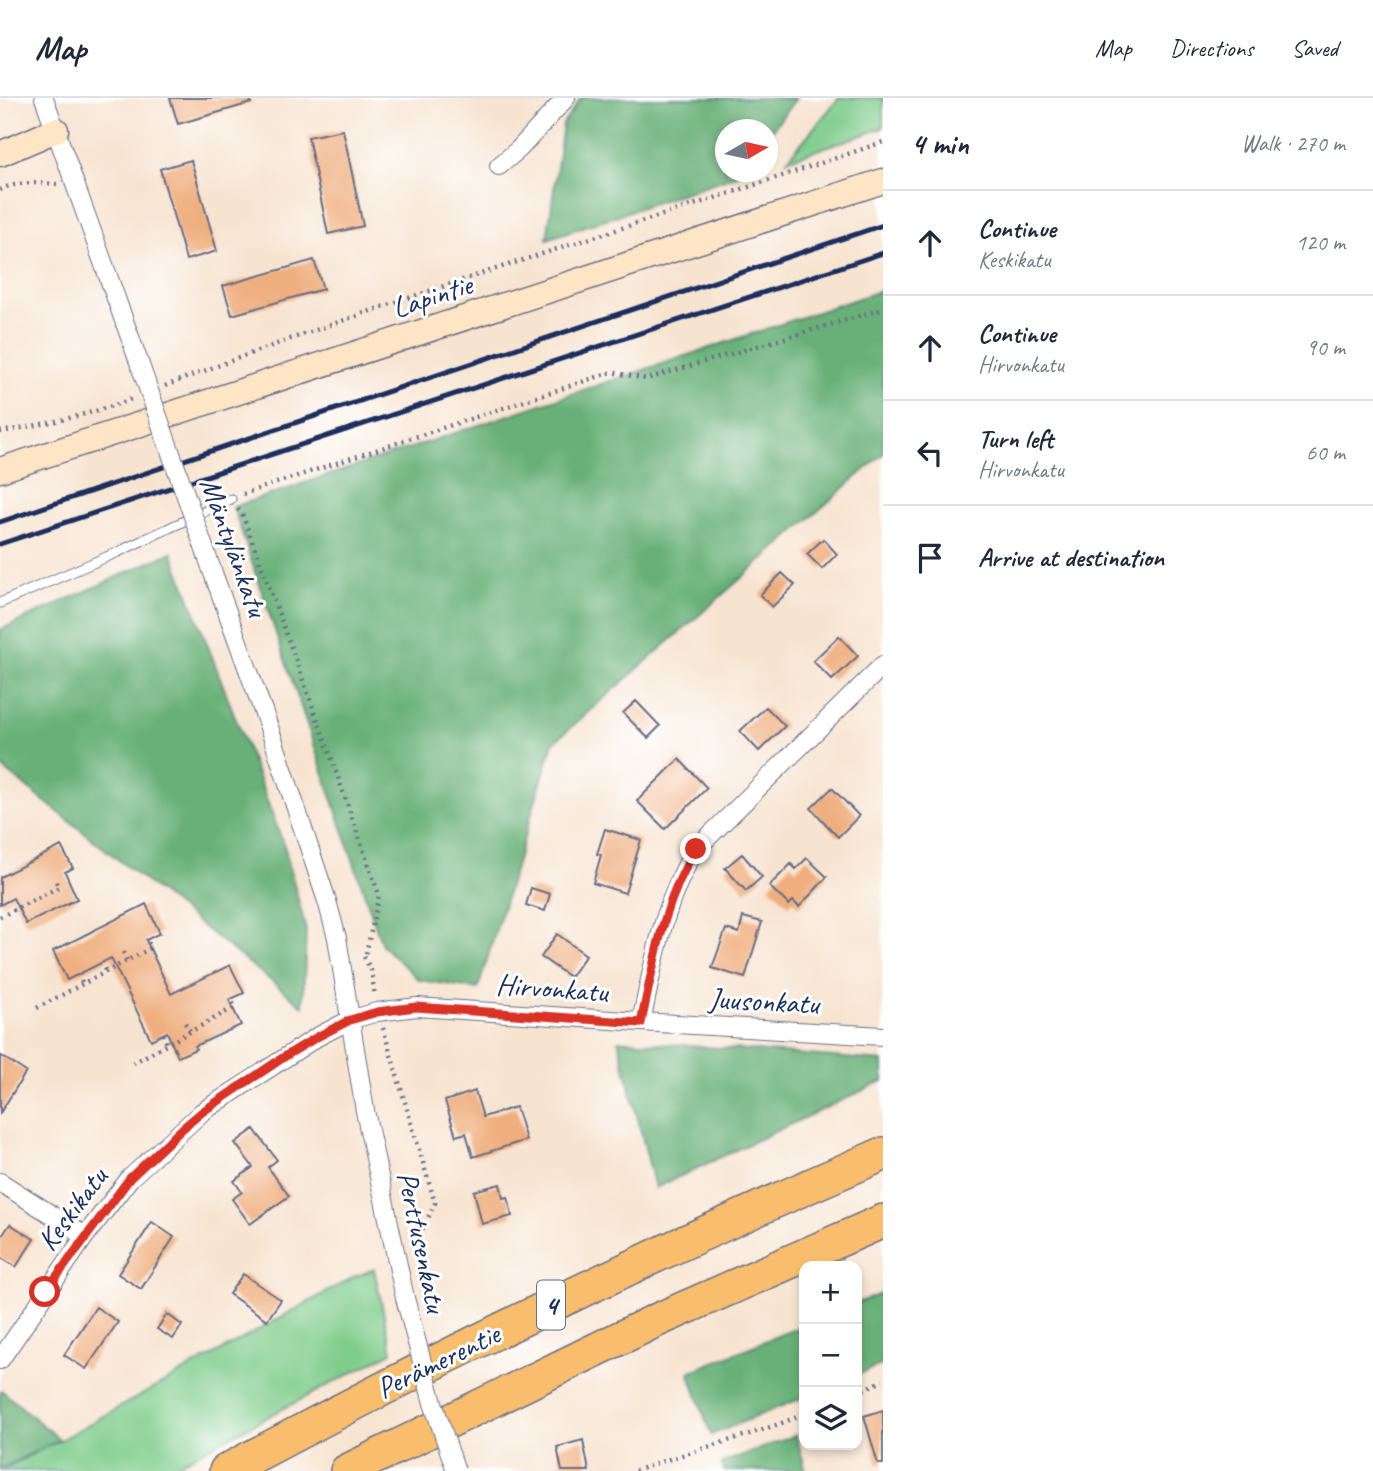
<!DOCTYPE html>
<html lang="en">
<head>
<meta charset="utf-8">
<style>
	body { margin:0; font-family:Caveat,sans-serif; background:#f6f6f7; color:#1f2937 }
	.controls { position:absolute; right:21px; bottom:21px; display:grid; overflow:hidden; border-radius:14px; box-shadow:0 4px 10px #0003 }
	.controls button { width:63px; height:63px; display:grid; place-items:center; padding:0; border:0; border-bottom:2px solid #e0e1e3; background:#fff; color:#1f2937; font:35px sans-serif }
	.compass { position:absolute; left:715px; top:21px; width:63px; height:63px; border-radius:50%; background:#fff; box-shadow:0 4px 10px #0003; rotate:81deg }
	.stop { position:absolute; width:21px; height:21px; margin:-16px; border:5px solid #d93025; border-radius:50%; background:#fff }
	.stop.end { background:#d93025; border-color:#fff; box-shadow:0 2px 7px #0008 }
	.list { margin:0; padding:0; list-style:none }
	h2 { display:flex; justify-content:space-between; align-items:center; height:91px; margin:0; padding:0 28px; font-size:30px }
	h2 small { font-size:23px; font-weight:400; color:#747a83 }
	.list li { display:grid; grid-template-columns:46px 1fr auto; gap:21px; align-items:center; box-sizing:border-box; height:105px; padding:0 28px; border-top:2px solid #e0e1e3 }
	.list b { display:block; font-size:26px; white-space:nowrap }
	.list p { margin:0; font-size:23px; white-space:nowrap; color:#747a83 }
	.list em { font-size:23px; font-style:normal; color:#747a83 }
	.icon { flex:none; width:38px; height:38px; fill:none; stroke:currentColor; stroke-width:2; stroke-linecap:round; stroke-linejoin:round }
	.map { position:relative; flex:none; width:883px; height:1373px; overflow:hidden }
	header { display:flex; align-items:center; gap:42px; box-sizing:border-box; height:98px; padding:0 35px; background:#fff; border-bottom:2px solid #e0e1e3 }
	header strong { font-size:33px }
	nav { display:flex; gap:38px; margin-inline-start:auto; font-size:24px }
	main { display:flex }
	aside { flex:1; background:#fff }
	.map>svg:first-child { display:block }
</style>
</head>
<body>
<header>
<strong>Map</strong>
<nav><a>Map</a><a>Directions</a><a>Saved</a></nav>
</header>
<main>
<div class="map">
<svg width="883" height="1373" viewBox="0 0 883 1373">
	<rect width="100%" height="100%" fill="#fff"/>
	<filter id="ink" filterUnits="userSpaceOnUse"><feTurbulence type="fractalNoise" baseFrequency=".0143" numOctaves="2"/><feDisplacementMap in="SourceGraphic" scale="14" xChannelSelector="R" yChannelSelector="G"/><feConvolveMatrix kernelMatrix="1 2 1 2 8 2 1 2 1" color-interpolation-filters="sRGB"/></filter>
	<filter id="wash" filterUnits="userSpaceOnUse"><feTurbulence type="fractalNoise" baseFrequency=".00686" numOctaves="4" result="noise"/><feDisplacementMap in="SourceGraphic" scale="28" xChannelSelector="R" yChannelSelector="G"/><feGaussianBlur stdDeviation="1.57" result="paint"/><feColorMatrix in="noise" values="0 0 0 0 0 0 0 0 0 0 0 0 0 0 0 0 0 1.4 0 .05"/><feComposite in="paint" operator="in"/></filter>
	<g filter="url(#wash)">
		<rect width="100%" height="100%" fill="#f7e4d0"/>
		<path fill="#7fcc8b" stroke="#4d7e74" stroke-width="2" d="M839 0H883V30L787 62Z
			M374 1171 392 1254 164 1373H0L60 1342 354 1179Z"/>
		<path fill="#67b077" stroke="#41706a" stroke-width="2" d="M581 0H796L768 38V32H726V74H740L737 77 547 141 563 26Z
			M883 192V356L553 645 478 891 419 882 382 847 233 409Z
			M172 454 284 747 306 832 303 908 0 668V532Z
			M618 942 883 963V983L655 1090Z
			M883 1195V1266L857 1277V1205Z
			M804 1227V1299L711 1337 689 1274Z
			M1 1292 60 1342 0 1371V1294Z
			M796 1337 806 1373H724L722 1365Z"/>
		<g id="blocks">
			<path fill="#efae7e" d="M170 0H250L251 5 178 26Z
				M343 32 363 128 328 136 308 39Z
				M191 62 217 153 186 162 160 71Z
				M314 162 323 191 232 217 223 188Z
				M823 441 837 456 822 471 807 456Z
				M782 475 795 487 772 509 760 497Z
				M839 538 858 558 832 582 813 563Z
				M636 603 660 628 648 640 623 615Z
				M766 609 785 628 759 653 740 633Z
				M679 661 707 690 665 731 637 703Z
				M832 690 859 718 838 739 811 710Z
				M605 731 641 742 625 795 593 785 601 757 597 756Z
				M61 748 73 770 65 774 77 801 26 826 13 800 0 807V779Z
				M742 756 762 779 746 793 725 770Z
				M807 760 827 779 799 809 793 803 789 807 769 788 791 766 796 771Z
				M531 790 550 796 545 813 526 807Z
				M146 806 160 835 146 842 171 896 230 867 244 895 229 902 241 927 195 948 196 951 178 959 167 934 151 942 111 860 67 882 53 853Z
				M743 819 762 824 745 880 712 870 726 831 739 835Z
				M557 836 586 857 570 879 541 859Z
				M0 957 26 974 0 1015Z
				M475 993 483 1019 516 1009 526 1042 473 1059 466 1035 456 1038 445 1003Z
				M254 1031 277 1062 268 1069 289 1098 250 1126 232 1101 242 1094 234 1083 253 1069 235 1045Z
				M500 1086 503 1100 508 1099 512 1118 482 1126 474 1093Z
				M152 1124 174 1139 141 1191 118 1176Z
				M10 1126 34 1141 16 1169 0 1159V1141Z
				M243 1176 281 1202 267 1222 229 1196Z
				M96 1209 118 1224 86 1271 64 1257Z
				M167 1216 182 1227 173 1241 157 1231Z
				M883 1312V1366H878L864 1318Z
				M583 1342 589 1373H562L557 1349Z"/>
		</g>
	</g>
	<g filter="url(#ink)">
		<use href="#blocks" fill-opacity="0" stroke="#686e86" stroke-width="2"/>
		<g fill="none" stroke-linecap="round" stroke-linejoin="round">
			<g stroke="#686e86" stroke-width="11">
				<path id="lane" d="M0 505 118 454 231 401"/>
			</g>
			<g stroke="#686e86" stroke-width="20">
				<path id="street" d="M44 0 140 267
					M499 68 519 51 566 0
					M213 475 270 632 327 803 337 840 365 1013 405 1200
					M641 924 883 938
					M0 1084 85 1138
					M0 1262 85 1138 130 1080 202 1014 317 939 350 922 377 914 417 909 641 924C654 865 663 803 696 751L883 567"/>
			</g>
			<g stroke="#686e86" stroke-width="27">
				<path id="secondary" d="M0 56 56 32
					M0 372 883 83"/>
			</g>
			<g stroke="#686e86" stroke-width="36">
				<path id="highway" d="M226 1373C440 1258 659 1152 883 1056
					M347 1373 655 1223 883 1123"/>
			</g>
			<path stroke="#686e86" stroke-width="4.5" stroke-dasharray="2 5" stroke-linecap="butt" d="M0 92C16 83 39 85 57 86
				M165 288C400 196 644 126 883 44
				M0 334C45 326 91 317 134 300
				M243 396 612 274 646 281 883 211
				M238 411 243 418 326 645 379 797 365 860
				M0 819 59 789 55 782
				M123 854 127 863
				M364 859 371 872 375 898
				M101 864 106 874
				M78 876 83 886
				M37 910 151 850 147 842
				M185 925 190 933
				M383 930 435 1105 414 1150
				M163 936 167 946
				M133 965 235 909 231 902
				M857 1294 883 1283
				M635 1373C691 1352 750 1339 804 1316"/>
			<use href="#lane" stroke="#fff" stroke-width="9"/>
			<use href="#street" stroke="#fff" stroke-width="18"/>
			<use href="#secondary" stroke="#fde5c5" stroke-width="24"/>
			<use href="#highway" stroke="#f9be6d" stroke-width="33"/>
			<path stroke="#1b2f5e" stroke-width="5" d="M0 424 883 127
				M0 446 883 155"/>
			<g stroke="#686e86" stroke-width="20" stroke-linecap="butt">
				<path id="street-bridge" d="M140 267 213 475
					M405 1200 433 1305 456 1373"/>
			</g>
			<use href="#street-bridge" stroke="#fff" stroke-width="18"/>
		</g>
	</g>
	<g fill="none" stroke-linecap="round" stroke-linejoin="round" filter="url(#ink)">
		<path stroke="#d93025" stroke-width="9" d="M45 1194 130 1080 183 1030 202 1014 287 957 317 939 350 922 377 914 416 909 641 925C654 865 663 803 696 751"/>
	</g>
	<g text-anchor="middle" stroke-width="6" stroke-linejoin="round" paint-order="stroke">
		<rect fill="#fff" stroke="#5f6d8e" stroke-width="2" x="537" y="1182.5" width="28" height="49" rx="5"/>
		<g font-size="28" font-weight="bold" fill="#1b2f5e">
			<text x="551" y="1217">4</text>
		</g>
		<g font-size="30" fill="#1b2f5e" stroke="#fff">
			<text transform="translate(432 198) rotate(-18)" y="10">Lapintie</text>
			<text transform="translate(234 449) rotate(70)" y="10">Mäntylänkatu</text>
			<text transform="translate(552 890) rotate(4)" y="10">Hirvonkatu</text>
			<text transform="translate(764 903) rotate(3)" y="10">Juusonkatu</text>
			<text transform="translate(72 1111) rotate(-53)" y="10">Keskikatu</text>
			<text transform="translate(422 1144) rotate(78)" y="10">Perttusenkatu</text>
			<text transform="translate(438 1263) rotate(-26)" y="10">Perämerentie</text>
		</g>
	</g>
</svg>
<div class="controls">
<button>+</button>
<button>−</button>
<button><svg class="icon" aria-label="layers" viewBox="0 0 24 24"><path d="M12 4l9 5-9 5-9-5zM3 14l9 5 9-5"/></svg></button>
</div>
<svg class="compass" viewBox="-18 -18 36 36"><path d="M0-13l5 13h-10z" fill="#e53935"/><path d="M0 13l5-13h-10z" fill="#747a83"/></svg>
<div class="stop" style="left:45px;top:1194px"></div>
<div class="stop end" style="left:696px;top:751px"></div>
</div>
<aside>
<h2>4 min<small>Walk · 270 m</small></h2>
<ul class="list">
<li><svg class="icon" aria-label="ahead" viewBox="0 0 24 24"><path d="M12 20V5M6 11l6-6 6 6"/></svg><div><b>Continue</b><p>Keskikatu</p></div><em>120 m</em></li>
<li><svg class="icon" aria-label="ahead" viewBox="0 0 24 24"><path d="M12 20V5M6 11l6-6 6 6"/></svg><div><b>Continue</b><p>Hirvonkatu</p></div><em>90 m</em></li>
<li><svg class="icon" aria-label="left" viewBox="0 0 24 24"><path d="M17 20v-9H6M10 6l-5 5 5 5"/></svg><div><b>Turn left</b><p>Hirvonkatu</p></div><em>60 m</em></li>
<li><svg class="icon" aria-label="arrive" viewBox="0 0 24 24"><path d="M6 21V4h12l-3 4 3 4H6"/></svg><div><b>Arrive at destination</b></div></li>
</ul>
</aside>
</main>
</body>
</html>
